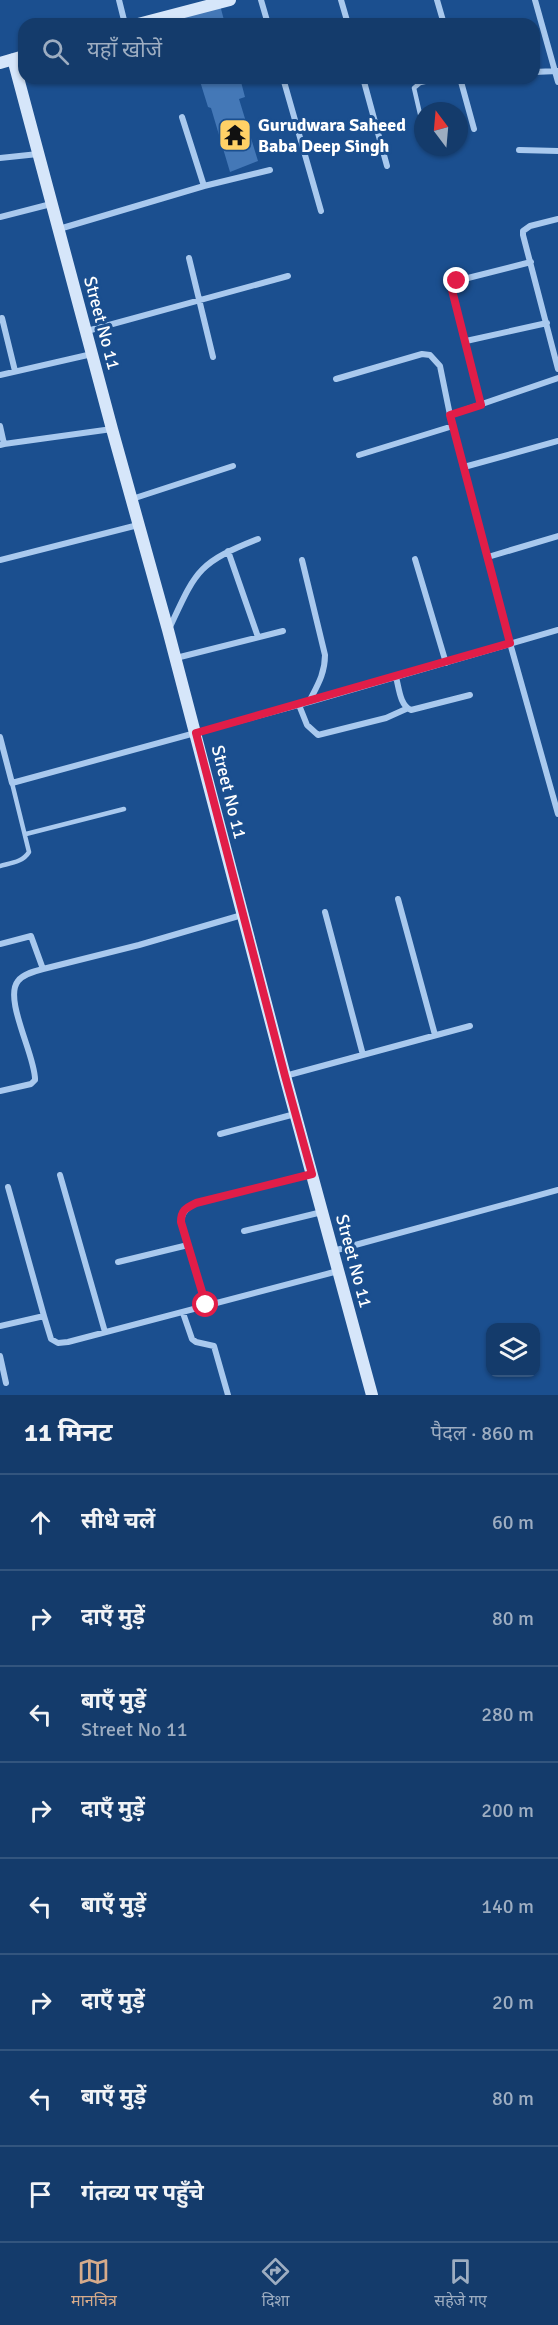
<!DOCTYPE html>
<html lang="hi">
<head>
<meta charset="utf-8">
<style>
	body { margin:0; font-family:Signika,"Noto Sans Devanagari",sans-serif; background:#214673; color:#f1f3f6 }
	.controls { position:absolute; right:18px; bottom:18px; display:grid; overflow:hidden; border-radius:12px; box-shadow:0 2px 4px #0004 }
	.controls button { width:54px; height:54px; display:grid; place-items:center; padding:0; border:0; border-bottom:2px solid #33557e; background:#143b6b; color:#f1f3f6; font:30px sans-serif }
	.compass { position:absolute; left:414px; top:102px; width:54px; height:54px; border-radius:50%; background:#143b6b; box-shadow:0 2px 4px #0004; rotate:344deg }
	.stop { position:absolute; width:18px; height:18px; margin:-14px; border:4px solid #e11d48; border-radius:50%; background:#fff }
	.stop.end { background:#e11d48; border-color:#fff; box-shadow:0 2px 6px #0008 }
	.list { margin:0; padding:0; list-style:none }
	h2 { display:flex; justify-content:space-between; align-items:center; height:78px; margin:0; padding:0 24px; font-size:26px }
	h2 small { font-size:20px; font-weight:400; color:#9dadc1 }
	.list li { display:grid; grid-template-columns:39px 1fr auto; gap:18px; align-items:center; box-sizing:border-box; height:96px; padding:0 24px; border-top:2px solid #33557e }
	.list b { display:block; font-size:22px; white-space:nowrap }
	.list p { margin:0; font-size:20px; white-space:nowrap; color:#9dadc1 }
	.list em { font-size:20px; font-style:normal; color:#9dadc1 }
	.icon { flex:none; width:33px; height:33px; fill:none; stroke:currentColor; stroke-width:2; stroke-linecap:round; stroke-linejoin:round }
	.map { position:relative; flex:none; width:558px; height:1395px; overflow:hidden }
	.search { position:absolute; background:#143b6b; box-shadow:0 2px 4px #0004; left:18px; right:18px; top:18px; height:66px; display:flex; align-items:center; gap:15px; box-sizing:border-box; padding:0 21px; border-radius:18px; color:#9dadc1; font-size:22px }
	.sheet { height:846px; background:#143b6b }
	nav { display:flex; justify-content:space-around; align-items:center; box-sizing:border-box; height:84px; border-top:2px solid #33557e; background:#143b6b; font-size:16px; color:#9dadc1 }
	nav a { display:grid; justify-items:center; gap:3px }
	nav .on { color:#d6ab8b }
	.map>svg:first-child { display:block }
</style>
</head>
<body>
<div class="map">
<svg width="558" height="1395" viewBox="0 0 558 1395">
	<rect width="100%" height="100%" fill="#1b4f8f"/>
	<path fill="#4478b7" d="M220 5 225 24H183L181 15Z
		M199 78H240L245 97 239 99 258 161 230 172 211 108 208 107Z"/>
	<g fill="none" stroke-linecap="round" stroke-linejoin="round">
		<path stroke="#a9c9ee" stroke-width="4.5" d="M423 127 414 88 420 83 442 78
			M26 834 124 809
			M0 866C11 863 23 862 29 852L12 783"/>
		<path stroke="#a9c9ee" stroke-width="6" d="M119 0 125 24
			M261 0 268 24
			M341 0 348 24
			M437 0 444 24
			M535 0 558 82
			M534 72 557 71
			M283 78 321 211
			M363 78 387 166
			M460 78 474 129
			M182 117 204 186
			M519 150 558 151
			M0 158 38 154
			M0 217 51 204
			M558 219 530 226 523 231V235L558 369
			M59 229 204 186 270 170
			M189 258 213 357
			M2 318 15 371
			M87 331 288 276
			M466 341 547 323
			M0 375 92 354
			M336 379 422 354 430 355 440 366 450 415 510 643 558 814
			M481 405 452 290 453 285 460 280 531 262
			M450 415 558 378
			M0 426 4 444 0 445
			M4 444 112 429
			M359 455 453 426
			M464 467 558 441
			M132 499 233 466
			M228 551 258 637
			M488 557 558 536
			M415 559 446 663
			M0 560 138 525
			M302 560 325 655C325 674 317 686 309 702
			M169 629C196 571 197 563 258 539
			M176 658 283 631
			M396 677C399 688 400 706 411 710L470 695
			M299 705 307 725 318 735 386 718 406 709
			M0 737 12 783 309 702 558 630
			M398 899 435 1035
			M325 912 363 1055
			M0 944 31 936 43 969
			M285 1076 470 1026
			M0 1091 31 1084 35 1080C36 1057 3 999 18 981 23 974 35 971 43 969L139 945 242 915
			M220 1134 295 1114
			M60 1175 105 1332
			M8 1187 44 1316
			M244 1231 322 1212
			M188 1245C182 1225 174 1214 196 1203L312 1174
			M333 1251 558 1190
			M118 1262 188 1245 206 1305
			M183 1313 192 1339 196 1342 214 1346 228 1395
			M0 1326 44 1316 51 1339 58 1343 68 1342 338 1271
			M0 1356 6 1383"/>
		<path stroke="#d6e6fa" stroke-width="12" d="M138 24 230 0
			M13 59 112 429 168 630 285 1076 372 1395
			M0 63 24 56"/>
	</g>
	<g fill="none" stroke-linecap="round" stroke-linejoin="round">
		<path stroke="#e11d48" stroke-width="8" d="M206 1305 181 1222C181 1210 186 1208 196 1203L312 1174 285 1076 196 733 510 643 450 415 481 405 452 290 453 285 457 281"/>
	</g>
	<defs>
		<g id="temple-square" transform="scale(1.725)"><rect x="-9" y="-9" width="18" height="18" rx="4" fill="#ffd166" stroke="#1b4f8f"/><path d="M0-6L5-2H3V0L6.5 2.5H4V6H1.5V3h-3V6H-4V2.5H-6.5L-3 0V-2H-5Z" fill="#111"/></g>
	</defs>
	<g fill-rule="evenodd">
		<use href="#temple-square" x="235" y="135"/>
	</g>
	<g text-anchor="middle" stroke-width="6" stroke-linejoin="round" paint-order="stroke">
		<g font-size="18" font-weight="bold" fill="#fff" stroke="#1b4f8f" text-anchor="start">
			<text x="258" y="131">Gurudwara Saheed<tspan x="258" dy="21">Baba Deep Singh</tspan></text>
		</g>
		<g font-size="18" fill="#fff" stroke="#1b4f8f">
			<text transform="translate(102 323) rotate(75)" y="6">Street No 11</text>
			<text transform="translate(229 792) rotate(76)" y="6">Street No 11</text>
			<text transform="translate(354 1261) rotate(75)" y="6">Street No 11</text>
		</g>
	</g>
</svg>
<div class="controls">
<button><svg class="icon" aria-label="layers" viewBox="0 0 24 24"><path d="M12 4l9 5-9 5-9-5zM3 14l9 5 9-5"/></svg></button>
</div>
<svg class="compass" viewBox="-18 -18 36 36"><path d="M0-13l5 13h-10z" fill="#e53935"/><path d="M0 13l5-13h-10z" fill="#9dadc1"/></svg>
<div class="stop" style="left:206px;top:1305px"></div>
<div class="stop end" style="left:457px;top:281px"></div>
<div class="search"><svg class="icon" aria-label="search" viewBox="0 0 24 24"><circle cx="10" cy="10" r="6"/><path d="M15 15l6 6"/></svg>यहाँ खोजें</div>
</div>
<section class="sheet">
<h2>11 मिनट<small>पैदल · 860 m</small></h2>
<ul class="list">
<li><svg class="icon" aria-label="ahead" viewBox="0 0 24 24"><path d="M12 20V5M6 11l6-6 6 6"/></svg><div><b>सीधे चलें</b></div><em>60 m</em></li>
<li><svg class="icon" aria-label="right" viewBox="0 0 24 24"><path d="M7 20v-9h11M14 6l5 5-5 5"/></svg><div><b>दाएँ मुड़ें</b></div><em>80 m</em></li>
<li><svg class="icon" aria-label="left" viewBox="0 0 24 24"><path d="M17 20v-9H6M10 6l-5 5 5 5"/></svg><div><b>बाएँ मुड़ें</b><p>Street No 11</p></div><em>280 m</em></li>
<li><svg class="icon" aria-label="right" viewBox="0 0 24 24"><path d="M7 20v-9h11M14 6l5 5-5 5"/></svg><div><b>दाएँ मुड़ें</b></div><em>200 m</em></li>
<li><svg class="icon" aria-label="left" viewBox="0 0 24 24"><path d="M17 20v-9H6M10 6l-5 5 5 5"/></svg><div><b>बाएँ मुड़ें</b></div><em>140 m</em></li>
<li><svg class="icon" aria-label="right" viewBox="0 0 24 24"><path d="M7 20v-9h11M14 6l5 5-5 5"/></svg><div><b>दाएँ मुड़ें</b></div><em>20 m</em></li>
<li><svg class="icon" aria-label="left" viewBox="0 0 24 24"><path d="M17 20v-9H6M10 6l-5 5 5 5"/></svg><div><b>बाएँ मुड़ें</b></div><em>80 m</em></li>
<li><svg class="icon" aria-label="arrive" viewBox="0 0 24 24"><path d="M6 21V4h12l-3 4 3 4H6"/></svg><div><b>गंतव्य पर पहुँचे</b></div></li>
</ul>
</section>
<nav>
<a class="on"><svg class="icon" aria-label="map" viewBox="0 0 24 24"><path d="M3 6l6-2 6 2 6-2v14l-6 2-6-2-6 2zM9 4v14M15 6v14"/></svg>मानचित्र</a>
<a><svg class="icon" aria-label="directions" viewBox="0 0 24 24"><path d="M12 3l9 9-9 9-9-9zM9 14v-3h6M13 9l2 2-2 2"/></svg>दिशा</a>
<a><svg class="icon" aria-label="saved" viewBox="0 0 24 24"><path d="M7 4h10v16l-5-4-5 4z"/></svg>सहेजे गए</a>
</nav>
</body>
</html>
